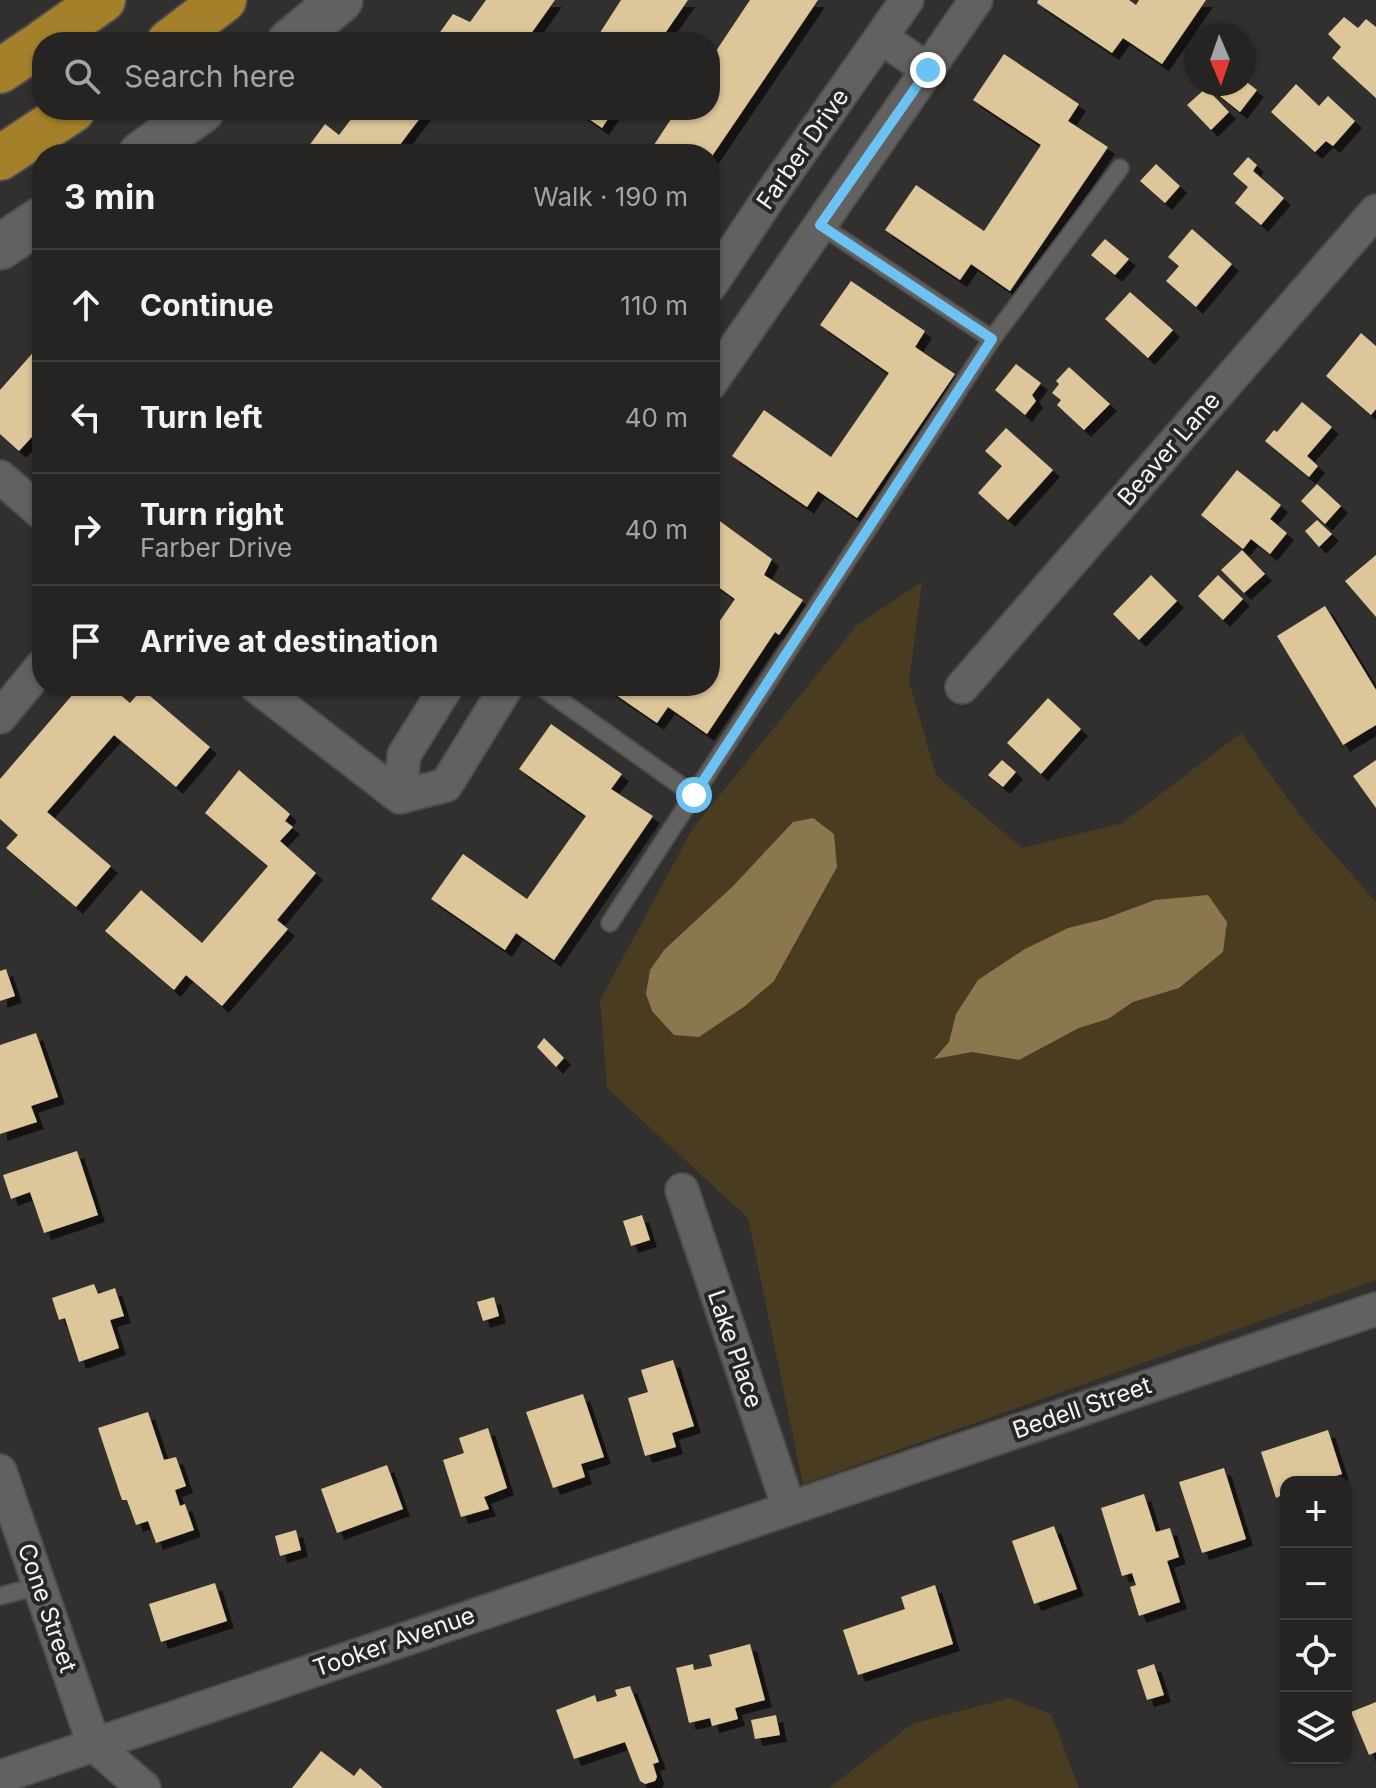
<!DOCTYPE html>
<html lang="en">
<head>
<meta charset="utf-8">
<style>
	body { margin:0; font-family:Inter,sans-serif; background:#31302f; color:#f1f3f6 }
	.controls { position:absolute; right:24px; bottom:24px; display:grid; overflow:hidden; border-radius:16px; box-shadow:0 2px 6px #0004 }
	.controls button { width:72px; height:72px; display:grid; place-items:center; padding:0; border:0; border-bottom:2px solid #424140; background:#252422; color:#f1f3f6; font:40px sans-serif }
	.compass { position:absolute; left:1184px; top:24px; width:72px; height:72px; border-radius:50%; background:#252422; box-shadow:0 2px 6px #0004; rotate:178deg }
	.stop { position:absolute; width:24px; height:24px; margin:-18px; border:6px solid #6cc2f3; border-radius:50%; background:#fff }
	.stop.end { background:#6cc2f3; border-color:#fff; box-shadow:0 2px 8px #0008 }
	.list { margin:0; padding:0; list-style:none }
	h2 { display:flex; justify-content:space-between; align-items:center; height:104px; margin:0; padding:0 32px; font-size:34px }
	h2 small { font-size:26px; font-weight:400; color:#a3a4a5 }
	.list li { display:grid; grid-template-columns:52px 1fr auto; gap:24px; align-items:center; box-sizing:border-box; height:112px; padding:0 32px; border-top:2px solid #424140 }
	.list b { display:block; font-size:30px; white-space:nowrap }
	.list p { margin:0; font-size:26px; white-space:nowrap; color:#a3a4a5 }
	.list em { font-size:26px; font-style:normal; color:#a3a4a5 }
	.icon { flex:none; width:44px; height:44px; fill:none; stroke:currentColor; stroke-width:2; stroke-linecap:round; stroke-linejoin:round }
	.map { position:relative; flex:none; width:1376px; height:1788px; overflow:hidden }
	.search { position:absolute; background:#252422; box-shadow:0 2px 6px #0004; left:32px; top:32px; width:688px; height:88px; display:flex; align-items:center; gap:20px; box-sizing:border-box; padding:0 28px; border-radius:32px; color:#a3a4a5; font-size:30px }
	.panel { position:absolute; background:#252422; box-shadow:0 2px 6px #0004; left:32px; top:144px; width:688px; height:552px; border-radius:32px }
	.map>svg:first-child { display:block }
</style>
</head>
<body>
<div class="map">
<svg width="1376" height="1788" viewBox="0 0 1376 1788">
	<defs>
		<filter id="shadow"><feDropShadow dx="7" dy="7" stdDeviation="0" flood-color="#0009"/></filter>
	</defs>
	<rect width="100%" height="100%" fill="#31302e"/>
	<path fill="#493c21" fill-rule="evenodd" d="M922 582 909 681 936 775 1022 848 1122 823 1241 733 1298 813 1376 902V1280L803 1484 748 1218 607 1088 600 1000 693 828 857 625ZM793 822 652 1011 664 950 733 886ZM1104 919 1179 987 1133 1002 1108 1019 1079 1028 1019 1060 972 1052 935 1058 949 1042 1068 928Z
		M1009 1698 1051 1714 1079 1788H829L912 1724Z"/>
	<path fill="#8b774d" d="M813 818 834 834 837 867 774 981 745 1006 699 1037 674 1035 652 1011 646 994 650 970 664 950 733 886 793 822Z
		M1208 895 1227 922 1223 952 1179 988 1133 1002 1108 1019 1079 1028 1019 1060 972 1052 934 1059 949 1042 956 1014 978 980 1025 949 1068 928 1104 919 1155 900Z"/>
	<path fill="#dcc69a" filter="url(#shadow)" d="M486 0H555L525 42H433L453 14 470 22Z
		M621 0H688L659 42H594Z
		M750 0H818L710 159V154H648L677 110H710V60Z
		M1038 0H1129L1136 5 1139 0H1206L1162 64 1123 38 1112 53 1037 3Z
		M1344 17 1358 28 1366 19 1376 27V98L1332 58 1341 47 1328 34Z
		M1004 54 1079 104 1068 121 1108 147 1010 291 971 264 960 280 885 230 916 185 984 231 1041 145 973 100Z
		M1244 80 1257 90 1240 112 1211 89 1215 84H1244Z
		M1296 84 1319 106 1328 96 1355 121 1333 146 1326 141 1315 152 1271 112Z
		M1206 88 1229 112 1211 130 1187 105Z
		M358 110H426L393 154H303L325 124 339 135Z
		M576 110H614L602 128Z
		M1248 157 1257 165 1253 171 1284 198 1261 225 1235 203 1248 187 1233 174Z
		M1156 164 1180 186 1165 203 1140 181Z
		M1192 229 1232 264 1196 307 1166 281 1179 266 1168 257Z
		M1105 239 1129 259 1115 275 1091 255Z
		M851 281 925 331 915 347 955 374 857 518 818 491 807 507 732 456 764 410 831 457 889 373 820 325Z
		M1130 292 1173 330 1148 358 1105 319Z
		M1361 333 1376 346V409L1371 415 1326 376Z
		M38 347 42 351V426L19 451 0 434V390Z
		M1016 364 1041 383 1032 395 1036 401 1025 415 995 390Z
		M1069 367 1110 404 1084 430 1057 405 1061 400 1052 393 1059 384 1056 381Z
		M1302 402 1332 427 1307 456 1318 466 1309 477 1265 441 1274 430 1277 432Z
		M1006 428 1053 470 1008 520 978 493 1002 466 985 451Z
		M1237 470 1281 505 1270 519 1287 533 1270 554 1251 539 1243 549 1201 515Z
		M1317 484 1341 506 1325 524 1301 501Z
		M710 514 772 559 764 575 803 600 779 635 775 632 707 734 668 707 657 723 603 686H710V635L735 599 710 581Z
		M1317 520 1332 534 1319 547 1305 531Z
		M1242 550 1265 574 1244 593 1221 570Z
		M1376 555V617L1345 581Z
		M1151 575 1177 601 1139 640 1113 614Z
		M1218 575 1243 599 1223 620 1198 596Z
		M1325 606 1376 690V725L1343 745 1277 636Z
		M80 686H110L130 703 142 689 210 747 176 787 114 735 47 812 111 866 76 907 6 848 18 835 0 819V779Z
		M1048 698 1081 729 1041 774 1007 743Z
		M551 724 622 774 611 789 653 816 554 960 516 933 505 950 431 899 463 854 527 899 586 816 519 769Z
		M1002 760 1016 772 1003 787 988 775Z
		M1376 760V808L1353 776Z
		M239 770 290 814 285 821 293 827 280 841 316 873 277 920 288 929 222 1006 186 975 174 990 105 931 141 890 202 943 268 866 205 813Z
		M6 969 15 996 0 1001V971Z
		M36 1033 58 1097 31 1106 37 1122 0 1134V1045Z
		M544 1038 564 1058 556 1067 537 1047Z
		M77 1151 98 1215 44 1233 30 1192 11 1199 3 1175Z
		M642 1215 650 1240 631 1246 623 1221Z
		M94 1284 98 1294 115 1288 124 1316 110 1320 119 1348 79 1362 65 1318 59 1320 52 1298Z
		M494 1297 499 1316 483 1321 477 1302Z
		M673 1360 694 1426 672 1433 676 1447 645 1456 628 1398 648 1392 641 1370Z
		M583 1394 604 1457 581 1464 585 1477 553 1488 526 1412Z
		M148 1412 164 1460 176 1457 186 1486 175 1490 180 1506 185 1504 194 1530 156 1543 148 1521 136 1525 127 1500H122L98 1428Z
		M488 1428 507 1488 484 1497 489 1509 461 1517 443 1460 464 1453 459 1438Z
		M1328 1430 1342 1474 1317 1482H1286L1285 1513 1280 1496 1276 1498 1261 1452Z
		M387 1465 403 1509 337 1533 321 1489Z
		M1224 1468 1246 1539 1202 1553 1179 1482Z
		M1144 1494 1156 1532 1170 1528 1179 1557 1167 1561 1180 1602 1139 1616 1130 1587 1136 1585 1132 1573 1122 1576 1101 1508Z
		M1054 1526 1077 1589 1034 1604 1012 1541Z
		M296 1530 301 1550 280 1556 275 1536Z
		M215 1583 227 1621 161 1642 149 1604Z
		M935 1585 953 1644 858 1675 843 1630 905 1609 901 1597Z
		M750 1644 765 1700 735 1708 738 1719 712 1726 710 1718 689 1723 676 1668 693 1664 694 1670 712 1666 709 1655Z
		M1154 1664 1164 1695 1147 1700 1137 1670Z
		M630 1686 659 1762 653 1764 657 1777 655 1781 645 1784 640 1781 625 1742 574 1759 556 1710 595 1695 597 1702 617 1696 615 1690Z
		M1376 1702V1752L1369 1755 1351 1712Z
		M776 1715 780 1735 755 1739 751 1720Z
		M321 1751 354 1776 360 1768 383 1788H292Z"/>
	<g fill="none" stroke-linecap="round" stroke-linejoin="round">
		<g stroke="#4e4d4b" stroke-width="20">
			<path id="lane" d="M820 225 992 339
				M540 686 694 795
				M610 923 992 339 1120 168
				M0 1596 39 1586"/>
		</g>
		<g stroke="#4e4d4b" stroke-width="36">
			<path id="street" d="M881 37 928 70
				M710 286 774 190 907 0
				M710 384 976 0
				M0 477 42 513
				M256 686 400 797
				M962 687 1376 211
				M0 717 42 666
				M400 797 446 785 507 686
				M400 797 404 755 447 686
				M682 1190 789 1508
				M0 1471 94 1745 144 1788
				M0 1777 1376 1309"/>
		</g>
		<g stroke="#4e4d4b" stroke-width="48">
			<path id="secondary" d="M290 42 340 0
				M141 154 202 110
				M0 247 42 219"/>
		</g>
		<g stroke="#4e4d4b" stroke-width="48">
			<path id="highway" d="M43 42 103 0
				M169 42 224 0
				M0 71 42 43
				M0 158 73 110"/>
		</g>
		<use href="#lane" stroke="#62615f" stroke-width="16"/>
		<use href="#street" stroke="#62615f" stroke-width="32"/>
		<use href="#secondary" stroke="#62615f" stroke-width="44"/>
		<use href="#highway" stroke="#a5802a" stroke-width="44"/>
	</g>
	<g fill="none" stroke-linecap="round" stroke-linejoin="round">
		<path stroke="#6cc2f3" stroke-width="10" d="M694 795 992 339 820 225 928 70"/>
	</g>
	<g text-anchor="middle" stroke-width="8" stroke-linejoin="round" paint-order="stroke">
		<g font-size="24" fill="#f4f4f2" stroke="#272624">
			<text transform="translate(803 149) rotate(-55)" y="8">Farber Drive</text>
			<text transform="translate(1169 449) rotate(-49)" y="8">Beaver Lane</text>
			<text transform="translate(735 1349) rotate(71)" y="8">Lake Place</text>
			<text transform="translate(1082 1408) rotate(-19)" y="8">Bedell Street</text>
			<text transform="translate(47 1608) rotate(71)" y="8">Cone Street</text>
			<text transform="translate(394 1642) rotate(-19)" y="8">Tooker Avenue</text>
		</g>
	</g>
</svg>
<div class="controls">
<button>+</button>
<button>−</button>
<button><svg class="icon" aria-label="locate" viewBox="0 0 24 24"><circle cx="12" cy="12" r="6"/><path d="M12 2v4M12 18v4M2 12h4M18 12h4"/></svg></button>
<button><svg class="icon" aria-label="layers" viewBox="0 0 24 24"><path d="M12 4l9 5-9 5-9-5zM3 14l9 5 9-5"/></svg></button>
</div>
<svg class="compass" viewBox="-18 -18 36 36"><path d="M0-13l5 13h-10z" fill="#e53935"/><path d="M0 13l5-13h-10z" fill="#a3a4a5"/></svg>
<div class="stop" style="left:694px;top:795px"></div>
<div class="stop end" style="left:928px;top:70px"></div>
<div class="search"><svg class="icon" aria-label="search" viewBox="0 0 24 24"><circle cx="10" cy="10" r="6"/><path d="M15 15l6 6"/></svg>Search here</div>
<section class="panel">
<h2>3 min<small>Walk · 190 m</small></h2>
<ul class="list">
<li><svg class="icon" aria-label="ahead" viewBox="0 0 24 24"><path d="M12 20V5M6 11l6-6 6 6"/></svg><div><b>Continue</b></div><em>110 m</em></li>
<li><svg class="icon" aria-label="left" viewBox="0 0 24 24"><path d="M17 20v-9H6M10 6l-5 5 5 5"/></svg><div><b>Turn left</b></div><em>40 m</em></li>
<li><svg class="icon" aria-label="right" viewBox="0 0 24 24"><path d="M7 20v-9h11M14 6l5 5-5 5"/></svg><div><b>Turn right</b><p>Farber Drive</p></div><em>40 m</em></li>
<li><svg class="icon" aria-label="arrive" viewBox="0 0 24 24"><path d="M6 21V4h12l-3 4 3 4H6"/></svg><div><b>Arrive at destination</b></div></li>
</ul>
</section>
</div>
</body>
</html>
